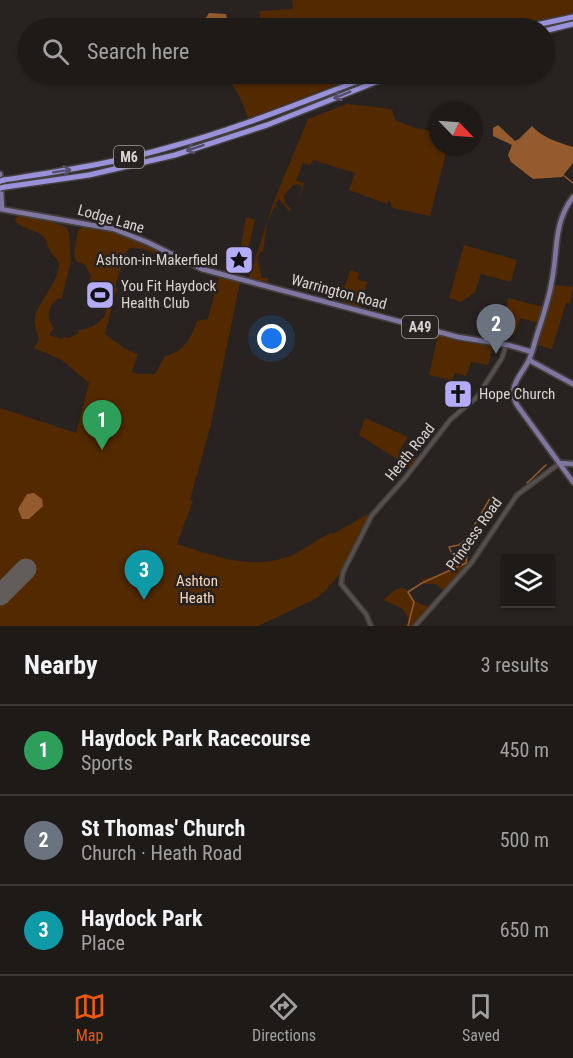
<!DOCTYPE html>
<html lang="en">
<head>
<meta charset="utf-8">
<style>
	body { margin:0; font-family:"Roboto Condensed",sans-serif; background:#262321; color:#f1f3f6 }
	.controls { position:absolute; right:18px; bottom:18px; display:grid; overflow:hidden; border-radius:0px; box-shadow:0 2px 4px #0004 }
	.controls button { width:54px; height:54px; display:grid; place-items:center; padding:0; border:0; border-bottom:2px solid #3c3837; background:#1e1a18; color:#f1f3f6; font:30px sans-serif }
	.compass { position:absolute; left:429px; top:102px; width:54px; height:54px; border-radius:50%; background:#1e1a18; box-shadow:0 2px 4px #0004; rotate:115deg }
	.you { position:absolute; left:272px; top:339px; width:21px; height:21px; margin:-15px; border:4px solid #fff; border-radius:50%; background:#1a73e8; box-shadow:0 0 0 9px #1a73e833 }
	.badge { display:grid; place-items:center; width:39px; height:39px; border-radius:50%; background:#ea580c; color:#fff; font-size:20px; font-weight:700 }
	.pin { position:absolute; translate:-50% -50px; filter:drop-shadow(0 2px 3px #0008) }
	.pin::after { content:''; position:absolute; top:32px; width:21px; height:18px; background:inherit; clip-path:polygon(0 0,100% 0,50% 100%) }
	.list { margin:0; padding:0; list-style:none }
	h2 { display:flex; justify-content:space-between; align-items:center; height:78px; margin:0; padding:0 24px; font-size:26px }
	h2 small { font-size:20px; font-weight:400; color:#a1a1a2 }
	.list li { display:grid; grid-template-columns:39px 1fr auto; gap:18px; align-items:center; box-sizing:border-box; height:90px; padding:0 24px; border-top:2px solid #3c3837 }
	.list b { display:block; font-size:22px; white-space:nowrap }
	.list p { margin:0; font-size:20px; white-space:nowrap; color:#a1a1a2 }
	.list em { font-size:20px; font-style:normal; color:#a1a1a2 }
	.icon { flex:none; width:33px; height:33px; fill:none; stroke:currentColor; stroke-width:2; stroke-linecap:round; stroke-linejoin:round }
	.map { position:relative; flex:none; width:573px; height:626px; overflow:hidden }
	.search { position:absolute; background:#1e1a18; box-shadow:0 2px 4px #0004; left:18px; right:18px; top:18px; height:66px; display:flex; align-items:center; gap:15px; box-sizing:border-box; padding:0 21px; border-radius:33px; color:#a1a1a2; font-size:22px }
	.sheet { height:348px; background:#1e1a18 }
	nav { display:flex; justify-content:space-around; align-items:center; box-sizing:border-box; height:84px; border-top:2px solid #3c3837; background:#1e1a18; font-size:16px; color:#a1a1a2 }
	nav a { display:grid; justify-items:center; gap:3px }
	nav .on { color:#ea580c }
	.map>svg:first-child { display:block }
</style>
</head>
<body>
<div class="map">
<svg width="573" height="626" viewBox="0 0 573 626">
	<rect width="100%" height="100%" fill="#282320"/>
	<path fill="#532900" d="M292 0H573V13L500 28H259L260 11 293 9Z
		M224 74H364L248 119C243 101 236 88 224 74Z
		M347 104 392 109 395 120 415 128 438 132V147H446V153L430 216 393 208 389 200 387 204 349 190 355 173 313 160 310 165 303 163 296 181 304 183 301 194 300 193 302 187 298 184 293 185 284 195 285 203 291 209 289 211 279 199 275 204 280 210 275 206 267 223 263 252H260L257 258 262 278H268V282L249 278 274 201 308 119Z
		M20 215 43 219 66 227 69 233 71 262 61 300 59 298C48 306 45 317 54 328L49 335 63 339V337H66L67 339 79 333 78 331 79 330C87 329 98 326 102 318H104L108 304 106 303 109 292H112L113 289 94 286 91 297 95 302 85 299 92 286 90 280 91 276 85 265 76 261 74 253 78 230 84 227 127 236 166 253 171 258H165L144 249 130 248 126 252 115 287 117 288 105 334 124 348 138 354 132 372 138 374H155L165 356C183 352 191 339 197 321L208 319 219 277 240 282 211 424 190 500 193 501 177 544C216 556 249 571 290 556 305 550 316 539 331 533L333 534 368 514 369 516 340 574 324 592 315 599 258 626H0V408L76 433 89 383 62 360 34 348 39 340C38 332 33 326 35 317 38 302 64 275 58 261 58 260 53 255 52 254 48 249 48 243 44 237 37 229 23 230 15 221L16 218Z
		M246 217 255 220 242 274 236 273Z
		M464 245 517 260 511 282 481 274 475 292 461 302 449 298Z
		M352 270 359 273 357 279 367 282 361 304H359L358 307 342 301 344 289 341 296 337 298 339 289 337 288 345 286 350 271Z
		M555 285 573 287 570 303H566L552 349 538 345Z
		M508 298 543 307 539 323 520 318 515 335 503 331Z
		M438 335 459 341 493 347 488 365 471 362 466 376 455 373 452 380 429 375Z
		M365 418 408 437 401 448 418 458 411 468 359 435Z
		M460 555 469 561 444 590 435 584H425L421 580 442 574 461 563V559L458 557Z
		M401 588 406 589C409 599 419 605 429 606L413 626H406L409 622C406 606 396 606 383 600L395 590Z"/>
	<path fill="#945c2e" d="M209 13 226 14 227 19 230 21 229 28H199Z
		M498 125 515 141 519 139 532 126C543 138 557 142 573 147V163L562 177 533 179 511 162 508 155 512 145 493 136V128Z
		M34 493 42 499 43 506 29 519H22L18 509 27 494Z"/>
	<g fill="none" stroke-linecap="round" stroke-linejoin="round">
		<path stroke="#945c2e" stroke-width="1.5" d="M563 175 573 183
			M527 483 546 465
			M408 626 414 602 408 592 422 583 466 563 467 557 464 554H452L449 547 459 545 467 538 492 495"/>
		<path stroke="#625d5a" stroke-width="21" d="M0 595 26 569"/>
		<g stroke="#44403e" stroke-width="6">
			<path id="minor" d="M371 626 366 614 341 584 343 572 372 515 405 478 450 420 477 397 502 358 506 345
				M415 626 472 562 517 495 560 463"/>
		</g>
		<g stroke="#44403e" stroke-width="8">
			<path id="major" d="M0 174 2 209
				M573 197C553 223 558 251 552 280 549 300 542 319 536 338 534 345 532 353 529 360 521 376 507 386 517 405L573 482
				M0 209 114 229 147 242 202 269 458 337 508 345 532 352
				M529 360 573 384
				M560 463 573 464"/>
		</g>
		<g stroke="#44403e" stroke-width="8">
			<path id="highway" d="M522 28 573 17
				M544 31 573 24
				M4 180C60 171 116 163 170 147 241 128 309 99 377 74
				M5 187 89 175 175 155 267 125 396 74"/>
		</g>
		<use href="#minor" stroke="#57514e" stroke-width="3"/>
		<use href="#major" stroke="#7f77a2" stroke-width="4.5"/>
		<use href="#highway" stroke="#9991da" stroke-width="5"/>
		<g stroke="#44403e" stroke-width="8" stroke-linecap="butt">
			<path id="highway-bridge" d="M0 181 4 180
				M0 188 5 187"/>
		</g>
		<use href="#highway-bridge" stroke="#9991da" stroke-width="5"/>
	</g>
	<defs><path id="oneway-shaft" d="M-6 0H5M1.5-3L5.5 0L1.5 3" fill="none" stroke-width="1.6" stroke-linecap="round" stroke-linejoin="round" transform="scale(1.5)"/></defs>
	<g stroke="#554f6a">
		<use href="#oneway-shaft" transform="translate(342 95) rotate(158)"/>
		<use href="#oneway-shaft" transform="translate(195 148) rotate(162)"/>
		<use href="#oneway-shaft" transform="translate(62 171) rotate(-9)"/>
	</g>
	<defs>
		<g id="sight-square" transform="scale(1.5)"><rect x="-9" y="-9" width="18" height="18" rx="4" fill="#b4acf9" stroke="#282320"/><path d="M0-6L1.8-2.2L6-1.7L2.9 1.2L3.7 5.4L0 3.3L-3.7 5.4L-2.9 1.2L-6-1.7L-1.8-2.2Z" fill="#111"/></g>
		<g id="stadium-square" transform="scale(1.5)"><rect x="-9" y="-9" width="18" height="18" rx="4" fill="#b4acf9" stroke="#282320"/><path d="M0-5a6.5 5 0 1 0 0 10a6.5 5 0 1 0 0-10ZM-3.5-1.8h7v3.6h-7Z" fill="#111"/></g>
		<g id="church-square" transform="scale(1.5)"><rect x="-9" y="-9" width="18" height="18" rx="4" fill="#b4acf9" stroke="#282320"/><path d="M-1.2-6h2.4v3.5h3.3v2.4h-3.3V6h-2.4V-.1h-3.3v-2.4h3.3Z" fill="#111"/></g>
	</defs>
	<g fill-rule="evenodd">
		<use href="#sight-square" x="239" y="260"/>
		<use href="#stadium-square" x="100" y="295"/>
		<use href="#church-square" x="458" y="394"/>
	</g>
	<g text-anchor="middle" stroke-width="5" stroke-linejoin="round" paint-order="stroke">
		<g fill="#282320" stroke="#a4a09d" stroke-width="1.5">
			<rect x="114" y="146" width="30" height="22" rx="4.5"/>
			<rect x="402" y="316" width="36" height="22" rx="4.5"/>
		</g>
		<g font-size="14" font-weight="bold" fill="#d9d5d3">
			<text x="129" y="162">M6</text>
			<text x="420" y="332">A49</text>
		</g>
		<g font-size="15" fill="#d9d5d3" stroke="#282320">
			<text transform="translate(111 219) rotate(16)" y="5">Lodge Lane</text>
			<text transform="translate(339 292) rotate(15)" y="5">Warrington Road</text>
			<text transform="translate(410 452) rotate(-51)" y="5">Heath Road</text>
			<text transform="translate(474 534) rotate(-55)" y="5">Princess Road</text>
		</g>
		<g font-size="15" fill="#d9d5d3" stroke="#282320" text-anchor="start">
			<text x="218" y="265" text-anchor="end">Ashton-in-Makerfield</text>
			<text x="121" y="291">You Fit Haydock<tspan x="121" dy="17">Health Club</tspan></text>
			<text x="479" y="399">Hope Church</text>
		</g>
		<g font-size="15" fill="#f8d6bd" stroke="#282320">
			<text x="197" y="586">Ashton<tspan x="197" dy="17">Heath</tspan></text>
		</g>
	</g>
</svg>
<div class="controls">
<button><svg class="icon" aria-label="layers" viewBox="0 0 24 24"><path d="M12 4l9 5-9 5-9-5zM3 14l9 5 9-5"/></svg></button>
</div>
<svg class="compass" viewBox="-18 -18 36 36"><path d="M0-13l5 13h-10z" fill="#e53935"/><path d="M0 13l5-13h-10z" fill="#a1a1a2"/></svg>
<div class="you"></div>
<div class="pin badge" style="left:102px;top:450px;background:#2e9e5b">1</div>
<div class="pin badge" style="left:496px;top:354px;background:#6b7280">2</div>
<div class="pin badge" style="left:144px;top:600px;background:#0f9aa8">3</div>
<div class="search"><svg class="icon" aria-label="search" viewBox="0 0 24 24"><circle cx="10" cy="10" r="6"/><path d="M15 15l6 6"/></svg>Search here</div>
</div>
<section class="sheet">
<h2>Nearby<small>3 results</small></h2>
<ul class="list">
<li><span class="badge" style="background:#2e9e5b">1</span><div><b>Haydock Park Racecourse</b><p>Sports</p></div><em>450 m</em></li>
<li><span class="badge" style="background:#6b7280">2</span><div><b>St Thomas' Church</b><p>Church · Heath Road</p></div><em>500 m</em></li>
<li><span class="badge" style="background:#0f9aa8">3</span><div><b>Haydock Park</b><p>Place</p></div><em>650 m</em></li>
</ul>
</section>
<nav>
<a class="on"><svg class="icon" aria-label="map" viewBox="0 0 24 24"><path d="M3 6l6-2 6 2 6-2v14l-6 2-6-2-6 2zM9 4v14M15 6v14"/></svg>Map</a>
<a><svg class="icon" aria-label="directions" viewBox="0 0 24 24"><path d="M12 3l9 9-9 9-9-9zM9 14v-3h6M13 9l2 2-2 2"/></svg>Directions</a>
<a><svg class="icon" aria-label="saved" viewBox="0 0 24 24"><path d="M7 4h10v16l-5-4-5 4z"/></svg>Saved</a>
</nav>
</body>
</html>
